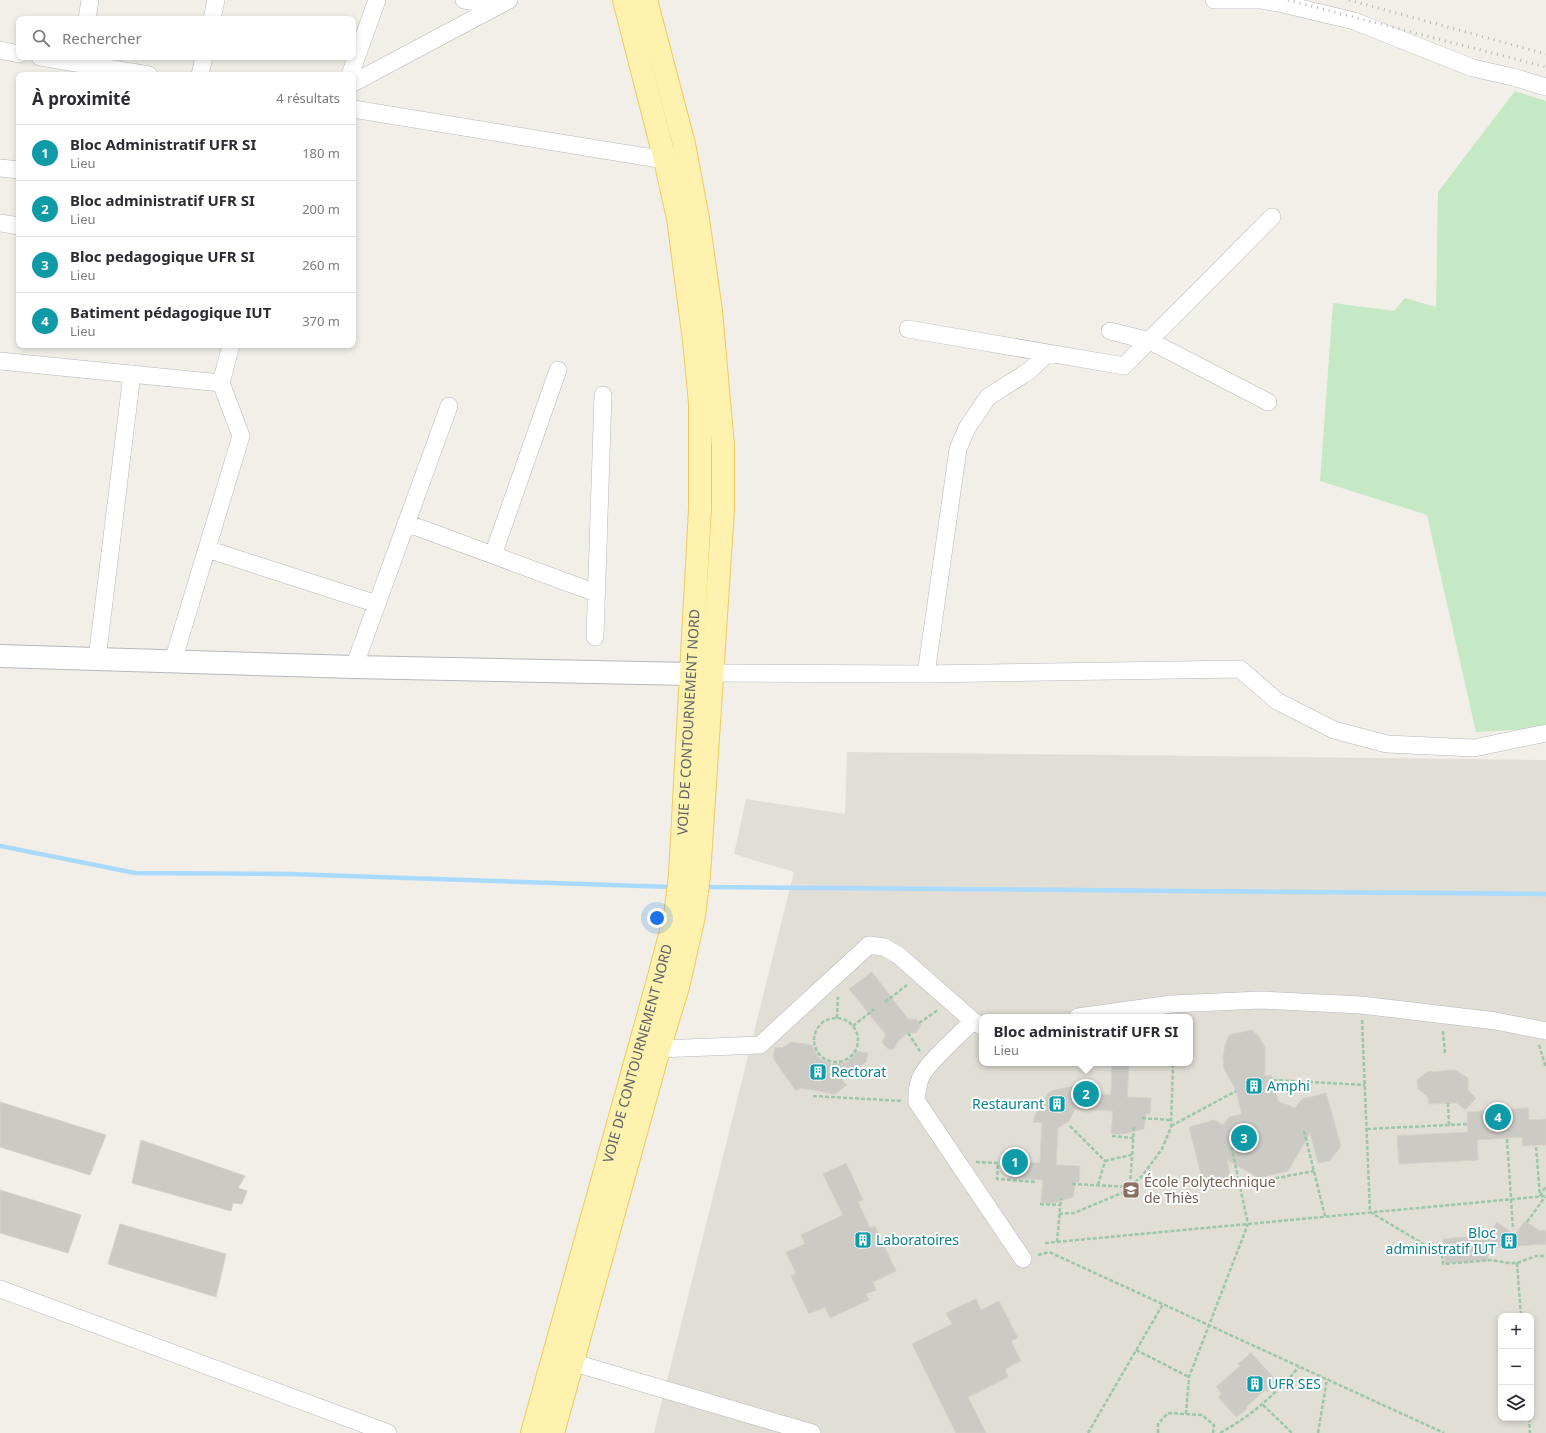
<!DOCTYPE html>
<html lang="fr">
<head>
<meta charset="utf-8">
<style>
	body { margin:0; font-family:"Noto Sans",sans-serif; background:#f7f7f7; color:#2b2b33 }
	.controls { position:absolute; right:12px; bottom:12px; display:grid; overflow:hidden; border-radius:8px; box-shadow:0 2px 6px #0003 }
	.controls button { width:36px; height:36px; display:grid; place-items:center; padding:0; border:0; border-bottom:1px solid #e1e1e2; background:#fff; color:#2b2b33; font:20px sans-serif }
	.you { position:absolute; left:657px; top:918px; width:14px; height:14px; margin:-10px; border:3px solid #fff; border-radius:50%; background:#1a73e8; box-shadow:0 0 0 6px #1a73e833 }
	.badge { display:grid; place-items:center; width:26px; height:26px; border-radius:50%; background:#ea580c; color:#fff; font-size:13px; font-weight:700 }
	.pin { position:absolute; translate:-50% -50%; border:2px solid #fff; box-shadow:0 1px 4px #0006 }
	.popup { position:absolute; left:979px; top:1014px; width:214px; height:52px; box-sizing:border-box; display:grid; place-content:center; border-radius:8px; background:#fff; filter:drop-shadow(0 1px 3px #0005); font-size:13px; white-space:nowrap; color:#7c7c81 }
	.popup b { font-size:15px; color:#2b2b33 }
	.popup::after { content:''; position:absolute; left:50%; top:100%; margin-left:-8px; border:8px solid transparent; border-top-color:#fff }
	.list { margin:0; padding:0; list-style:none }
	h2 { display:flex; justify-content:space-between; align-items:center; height:52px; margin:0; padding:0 16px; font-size:17px }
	h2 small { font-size:13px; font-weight:400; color:#7c7c81 }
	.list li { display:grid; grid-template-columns:26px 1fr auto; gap:12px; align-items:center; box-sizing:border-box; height:56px; padding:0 16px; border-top:1px solid #e1e1e2 }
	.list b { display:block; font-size:15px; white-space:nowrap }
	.list p { margin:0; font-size:13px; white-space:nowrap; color:#7c7c81 }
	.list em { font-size:13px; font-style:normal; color:#7c7c81 }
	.icon { flex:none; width:22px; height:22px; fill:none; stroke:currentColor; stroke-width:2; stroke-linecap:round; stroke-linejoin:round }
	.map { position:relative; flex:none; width:1546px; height:1433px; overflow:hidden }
	.search { position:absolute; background:#fff; box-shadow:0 2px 6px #0003; left:16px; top:16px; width:340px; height:44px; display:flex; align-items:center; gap:10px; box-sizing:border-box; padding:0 14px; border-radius:8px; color:#7c7c81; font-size:15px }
	.panel { position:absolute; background:#fff; box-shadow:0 2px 6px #0003; left:16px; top:72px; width:340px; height:276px; border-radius:8px }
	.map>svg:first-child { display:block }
</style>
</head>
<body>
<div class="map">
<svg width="1546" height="1433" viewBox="0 0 1546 1433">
	<rect width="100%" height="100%" fill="#f1efe8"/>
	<path fill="#e1ded6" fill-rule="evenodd" d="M847 752 1546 760V1433H654L794 872 734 854 746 799 845 814ZM982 1017H1190V1063H982ZM1501 1316H1531V1418H1501Z"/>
	<path fill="#c5e8c5" d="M1515 91 1546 101V728L1476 732 1427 515 1320 481 1333 303 1394 311 1405 298 1436 307 1438 192Z"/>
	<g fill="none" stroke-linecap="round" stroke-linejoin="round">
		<path stroke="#aadaff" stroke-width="4.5" d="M0 846 135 873 289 874 672 887
			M704 887 1546 894"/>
	</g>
	<path fill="#cccac5" stroke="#d6d1c6" d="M872 972 908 1019H916L921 1025 916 1033H908L898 1041 894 1049H888L882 1042 886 1035 849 989Z
		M1251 1030 1258 1035 1265 1047V1076L1271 1075 1278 1101 1295 1108 1302 1099 1326 1093 1341 1146 1330 1161 1318 1163 1310 1133 1288 1171 1259 1178 1227 1160 1232 1184 1219 1187 1202 1178 1189 1127 1214 1120 1223 1125 1229 1117 1242 1114 1236 1090 1224 1069 1223 1057 1225 1045 1229 1035Z
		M791 1042 812 1045 815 1052 819 1058 832 1064 846 1062 852 1057 856 1051 868 1053 866 1062 842 1080 847 1085 835 1094 800 1088 796 1091 773 1058 775 1047 782 1048Z
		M1112 1063H1129L1127 1097 1151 1098 1150 1114H1146L1144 1129 1123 1134H1111L1113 1111 1075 1109 1069 1121 1058 1128 1056 1165 1080 1166 1079 1182H1076L1073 1197 1055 1203 1041 1202 1043 1180 1010 1178 1011 1162 1040 1163 1042 1123 1033 1122 1038 1108 1048 1093 1054 1090 1076 1086 1075 1093 1111 1095Z
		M1455 1070 1468 1078V1090L1476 1098 1465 1110 1457 1103 1429 1104 1428 1097 1418 1089 1417 1080 1427 1072Z
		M0 1102 106 1135 90 1175 0 1147Z
		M1528 1108 1529 1120 1546 1119V1145L1523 1146 1522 1137 1477 1140 1478 1160 1399 1164 1397 1136 1468 1132 1467 1112Z
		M141 1140 245 1176 238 1188 247 1191 242 1204 233 1203 231 1211 132 1183Z
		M846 1163 863 1200 858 1202 870 1228 875 1226 896 1271 873 1282 876 1290 866 1294 869 1300 830 1318 825 1307 809 1314 791 1276 796 1273 786 1252 805 1244 801 1235 843 1215 823 1174Z
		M0 1190 81 1215 68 1253 0 1233Z
		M1525 1221 1540 1231 1546 1230V1244L1488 1248V1260L1445 1263 1443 1239 1488 1235 1497 1222 1515 1235Z
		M120 1224 226 1254 216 1297 108 1264Z
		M976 1299 981 1310 999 1301 1018 1338 1011 1341 1021 1361 1005 1369 1008 1377 968 1397 986 1433H956L912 1344 952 1324 946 1313Z
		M1251 1353 1276 1380 1268 1392 1265 1390 1246 1407 1247 1409 1236 1417 1218 1397 1222 1394 1216 1387 1240 1366 1238 1364Z"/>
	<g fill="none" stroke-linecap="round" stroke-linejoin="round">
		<g stroke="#b5b8bc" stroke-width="18">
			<path id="minor" d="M464 0 498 5
				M1214 0H1260L1283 4 1354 21 1473 68 1513 77 1546 87
				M87 19 90 0
				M212 19 216 0
				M0 50 19 54
				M40 57 149 75
				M200 75 204 57
				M350 75 377 0
				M353 83 509 0
				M353 109 665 160
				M0 168 19 170
				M0 223 19 226
				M908 329 1124 366 1272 217
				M1110 331 1150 341 1268 402
				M0 361 221 383
				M406 523 596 593
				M207 549 377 604
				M493 555 558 370
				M595 637 603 395
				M97 659 132 374
				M173 661 241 436 221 383 231 345
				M354 667 449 406
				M712 673 926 674 1240 669 1277 701 1334 730 1387 744 1474 748 1546 733
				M926 674 958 449 967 428 988 397 1029 371 1048 353
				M1078 1017 1172 1004 1261 1000 1361 1005 1496 1021 1546 1031
				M973 1021C958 1036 938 1053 926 1069 919 1077 916 1091 917 1102L1023 1259
				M648 1048 659 1049 760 1045 869 945 884 947 898 955 973 1021 982 1026
				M0 1289 388 1433
				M561 1359 812 1433"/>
		</g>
		<g stroke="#b5b8bc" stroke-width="24">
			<path id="tertiary" d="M0 656 354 667 691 674 710 673"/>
		</g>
		<g stroke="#f2c960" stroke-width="24">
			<g id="primary">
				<path id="s1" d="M532 1433 657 984 675 916 680 875 700 509V403L694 340 678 218 665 160 624 0"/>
				<path d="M553 1433 659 1049 678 987 694 916 699 875 723 509V446L711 311 698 219 684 144 646 0"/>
			</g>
		</g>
		<path stroke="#9cc7a9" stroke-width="2.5" stroke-dasharray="4 2" stroke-linecap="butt" d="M885 1002 907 985
			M837 1018 838 997
			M814 1040a22 22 0 1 1 44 0a22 22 0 1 1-44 0Z
			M1362 1020 1370 1212 1442 1255 1443 1264 1491 1260 1508 1263H1517L1536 1256H1546
			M919 1023 938 1010
			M853 1026 874 1009
			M1443 1031 1445 1054
			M908 1033 920 1051
			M1539 1045 1546 1068
			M1273 1080 1365 1085
			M813 1096 902 1101
			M1448 1103 1449 1125
			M1142 1118 1171 1120
			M1070 1126 1105 1161
			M1171 1126 1236 1091
			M1367 1129 1468 1124
			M1304 1131 1325 1216
			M1112 1136 1133 1138
			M1507 1139 1513 1229
			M1536 1147 1540 1196
			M1105 1161 1131 1155
			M976 1162 998 1163 997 1179 1036 1182
			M1072 1184 1130 1187 1134 1127
			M1098 1185 1105 1161
			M1240 1185 1314 1171
			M1540 1196 1546 1186
			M1040 1204 1060 1205
			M1059 1214 1074 1213 1122 1193 1142 1176 1162 1149 1171 1127 1173 1063
			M1527 1222 1545 1197
			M1057 1242 1061 1198
			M1045 1243 1546 1196
			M1038 1255 1049 1252 1444 1433
			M1517 1263 1521 1316
			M1136 1350 1189 1377
			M1263 1405 1292 1433
			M1186 1414 1189 1377 1248 1224 1231 1145
			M1529 1418 1530 1433
			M1088 1433 1163 1304
			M1158 1433V1424L1168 1413 1202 1415 1214 1425 1213 1433
			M1220 1433C1254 1414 1273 1396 1299 1367
			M1318 1433 1327 1379"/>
		<use href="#minor" stroke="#fff" stroke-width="17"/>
		<use href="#tertiary" stroke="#fff" stroke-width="22"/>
		<use href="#primary" stroke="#fff2af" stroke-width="22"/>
		<path stroke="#b6b7b8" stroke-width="3" stroke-dasharray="1 5" stroke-linecap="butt" d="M1288 0 1546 67
			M1349 0 1546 54"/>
	</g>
	<defs>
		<g id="building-square" transform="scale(0.9)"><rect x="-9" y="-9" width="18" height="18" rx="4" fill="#0f9aa8" stroke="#fff"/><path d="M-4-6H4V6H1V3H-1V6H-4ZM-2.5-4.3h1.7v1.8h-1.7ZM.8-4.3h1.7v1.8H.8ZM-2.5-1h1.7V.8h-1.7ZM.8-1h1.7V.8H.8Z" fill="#fff"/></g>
		<g id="university-square" transform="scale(0.9)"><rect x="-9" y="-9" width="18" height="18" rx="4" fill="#8d6e63" stroke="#fff"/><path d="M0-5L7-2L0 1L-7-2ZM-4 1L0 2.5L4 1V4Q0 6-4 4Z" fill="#fff"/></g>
	</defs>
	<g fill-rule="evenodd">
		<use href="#building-square" x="818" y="1072"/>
		<use href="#building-square" x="1254" y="1086"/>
		<use href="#building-square" x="1057" y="1104"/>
		<use href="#university-square" x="1131" y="1190"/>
		<use href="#building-square" x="863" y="1240"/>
		<use href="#building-square" x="1509" y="1241"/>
		<use href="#building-square" x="1255" y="1384"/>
	</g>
	<g text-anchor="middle" stroke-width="4" stroke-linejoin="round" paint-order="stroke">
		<g font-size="14" fill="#5f6368" stroke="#fff">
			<text dy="5" stroke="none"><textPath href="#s1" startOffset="731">VOIE DE CONTOURNEMENT NORD</textPath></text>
			<text dy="5" stroke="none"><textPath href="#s1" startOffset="394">VOIE DE CONTOURNEMENT NORD</textPath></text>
		</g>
		<g font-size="14" fill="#0d838f" stroke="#fff" text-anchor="start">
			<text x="831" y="1077">Rectorat</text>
			<text x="1267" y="1091">Amphi</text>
			<text x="1044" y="1109" text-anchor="end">Restaurant</text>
			<text x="1496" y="1238" text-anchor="end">Bloc<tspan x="1496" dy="16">administratif IUT</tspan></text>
			<text x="876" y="1245">Laboratoires</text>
			<text x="1268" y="1389">UFR SES</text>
		</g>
		<g font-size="14" fill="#785e54" stroke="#fff" text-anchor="start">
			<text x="1144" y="1187">École Polytechnique<tspan x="1144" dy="16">de Thiès</tspan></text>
		</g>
	</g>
</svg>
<div class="controls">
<button>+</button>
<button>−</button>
<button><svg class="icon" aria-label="layers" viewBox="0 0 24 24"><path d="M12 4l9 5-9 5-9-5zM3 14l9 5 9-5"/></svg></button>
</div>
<div class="you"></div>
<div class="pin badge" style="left:1015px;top:1162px;background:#0f9aa8">1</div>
<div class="pin badge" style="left:1086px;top:1094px;background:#0f9aa8">2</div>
<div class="popup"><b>Bloc administratif UFR SI</b>Lieu</div>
<div class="pin badge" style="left:1244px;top:1138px;background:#0f9aa8">3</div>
<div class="pin badge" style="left:1498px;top:1117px;background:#0f9aa8">4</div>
<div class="search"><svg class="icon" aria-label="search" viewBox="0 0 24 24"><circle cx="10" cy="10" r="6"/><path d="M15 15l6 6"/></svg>Rechercher</div>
<section class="panel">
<h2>À proximité<small>4 résultats</small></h2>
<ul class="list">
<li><span class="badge" style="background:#0f9aa8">1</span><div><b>Bloc Administratif UFR SI</b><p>Lieu</p></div><em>180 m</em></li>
<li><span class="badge" style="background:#0f9aa8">2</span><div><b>Bloc administratif UFR SI</b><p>Lieu</p></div><em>200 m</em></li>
<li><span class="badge" style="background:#0f9aa8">3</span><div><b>Bloc pedagogique UFR SI</b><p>Lieu</p></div><em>260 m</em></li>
<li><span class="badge" style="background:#0f9aa8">4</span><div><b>Batiment pédagogique IUT</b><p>Lieu</p></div><em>370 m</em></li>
</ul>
</section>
</div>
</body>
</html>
